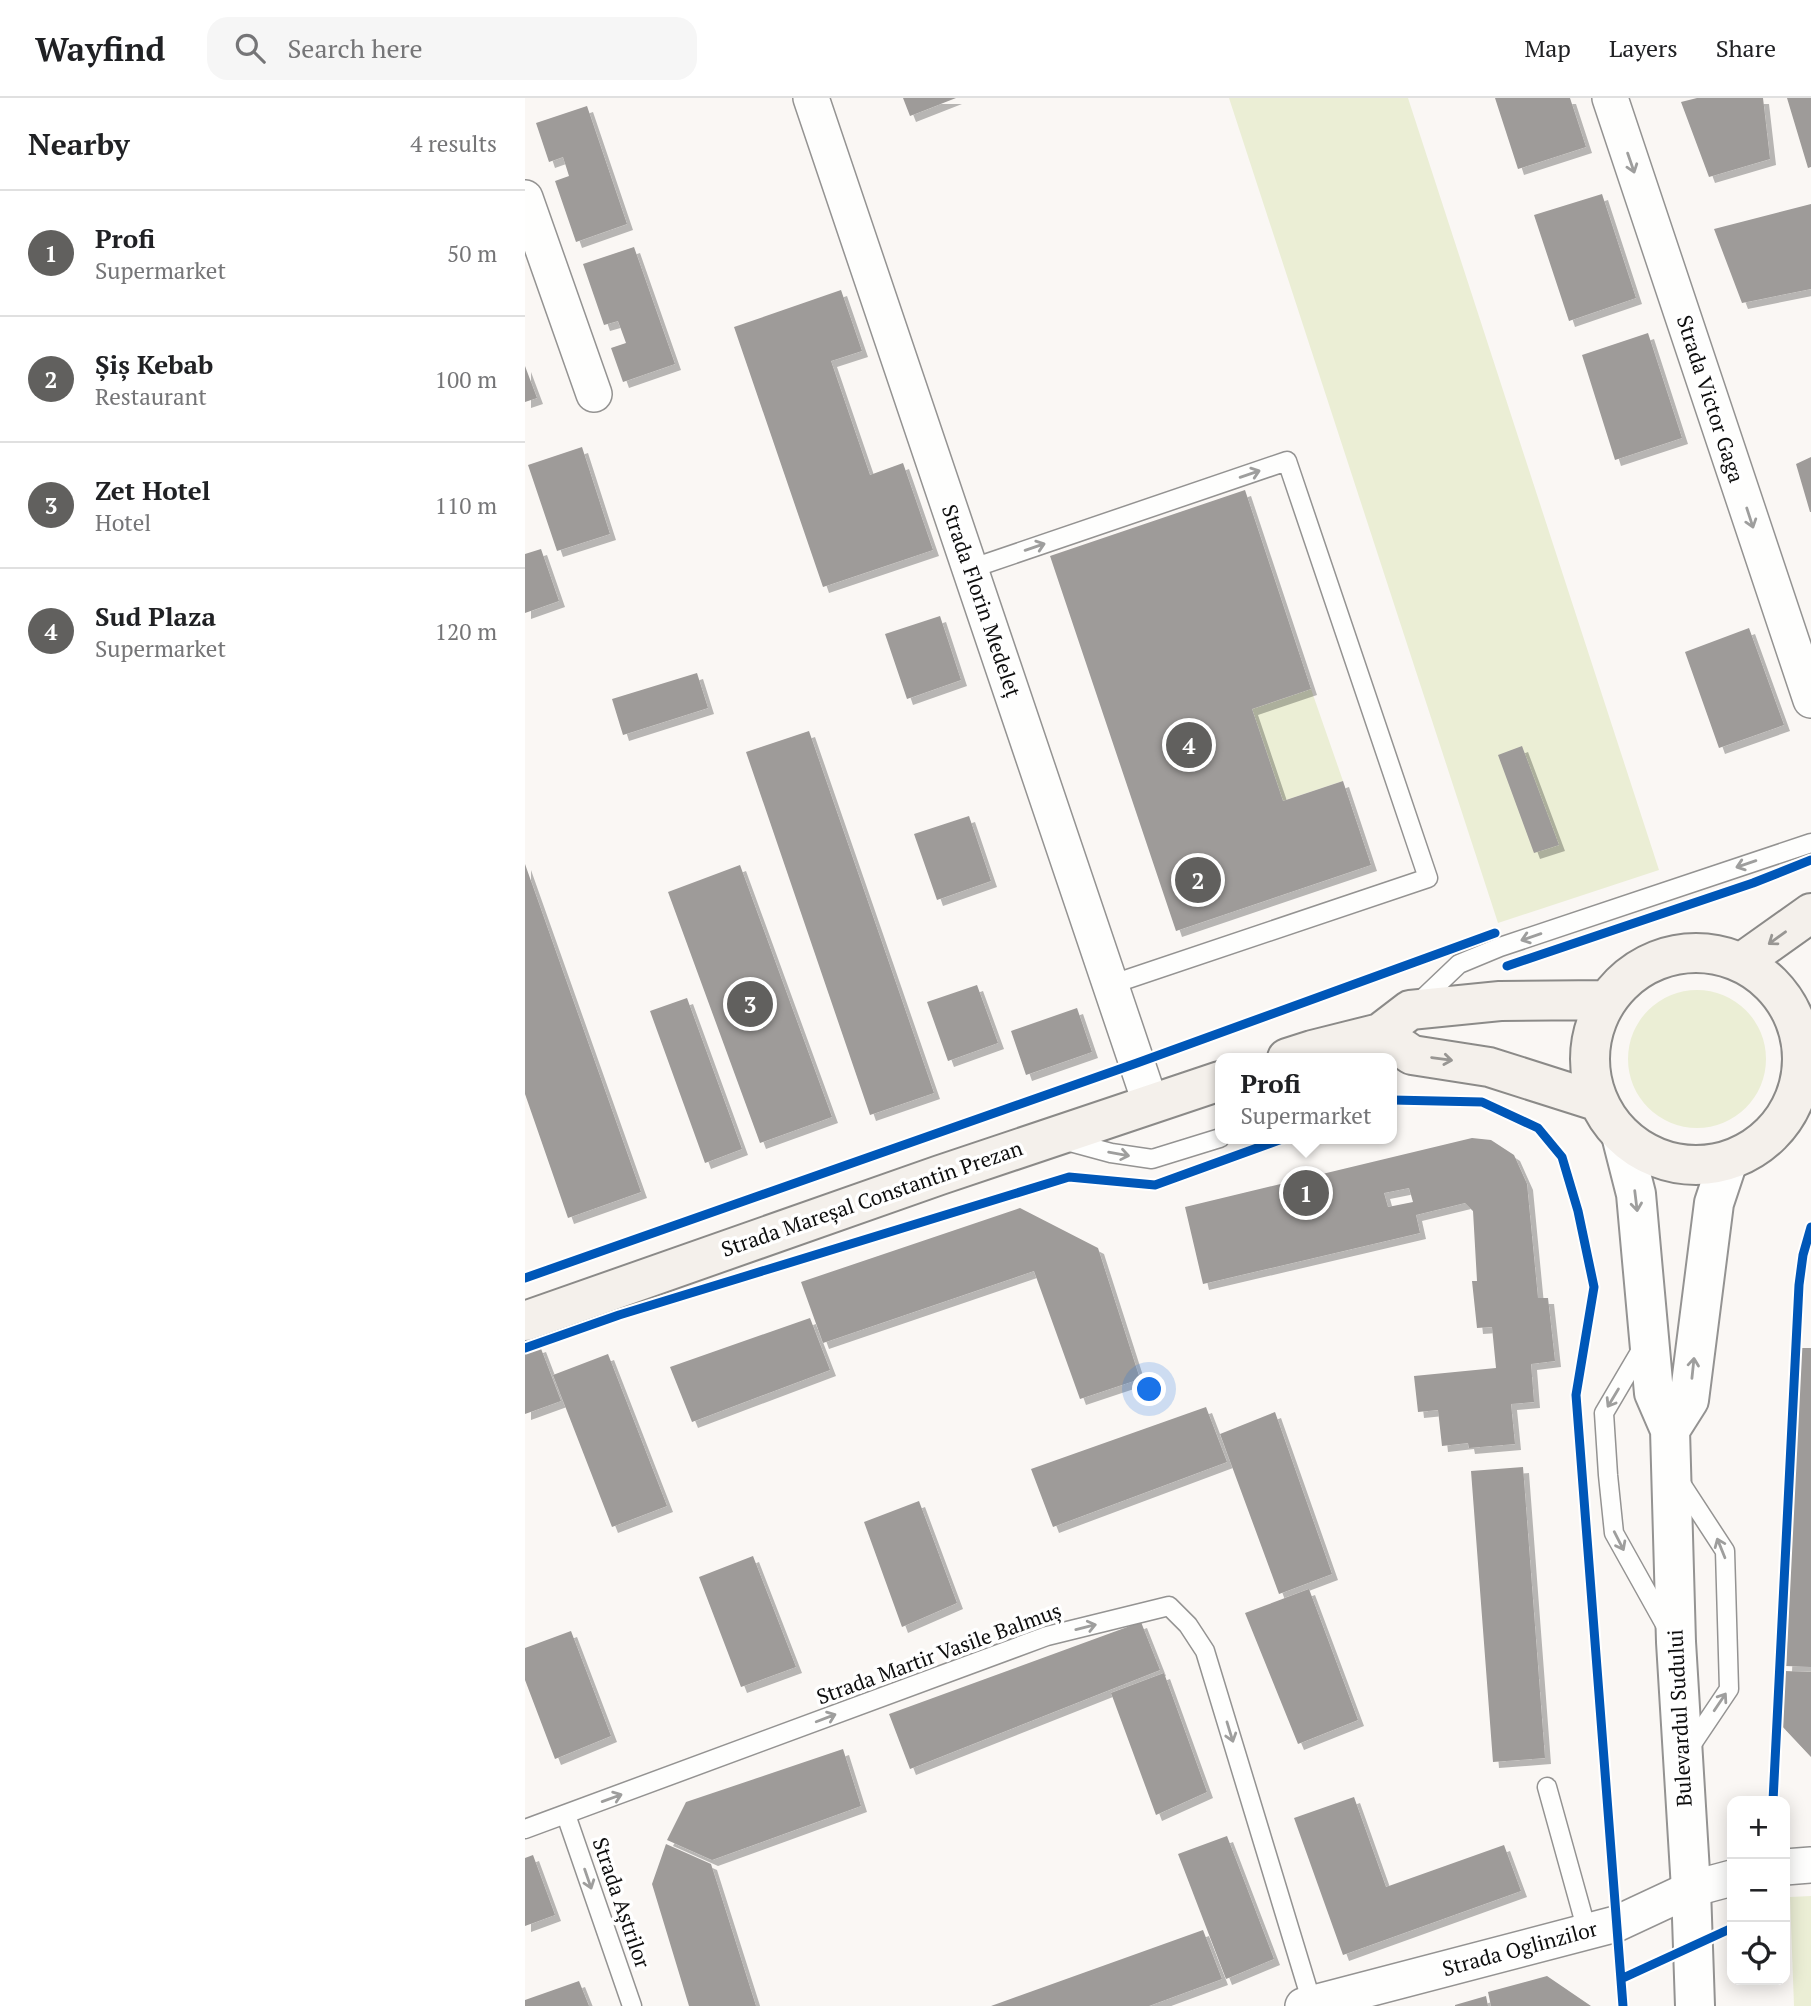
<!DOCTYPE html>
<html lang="en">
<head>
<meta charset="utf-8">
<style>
	body { margin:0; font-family:"PT Serif",serif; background:#f6f6f6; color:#202124 }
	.controls { position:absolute; right:21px; bottom:21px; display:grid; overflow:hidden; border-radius:14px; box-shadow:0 4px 18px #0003 }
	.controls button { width:63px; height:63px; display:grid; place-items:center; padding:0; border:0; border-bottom:2px solid #e0e0e0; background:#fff; color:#202124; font:35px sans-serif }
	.you { position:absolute; left:625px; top:1292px; width:24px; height:24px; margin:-18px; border:5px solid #fff; border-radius:50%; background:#1a73e8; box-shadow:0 0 0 10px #1a73e833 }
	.badge { display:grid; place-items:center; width:46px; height:46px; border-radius:50%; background:#61605e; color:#fff; font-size:23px; font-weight:700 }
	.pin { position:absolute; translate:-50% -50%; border:4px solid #fff; box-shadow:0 2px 7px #0006 }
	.popup { position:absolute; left:690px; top:955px; width:182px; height:91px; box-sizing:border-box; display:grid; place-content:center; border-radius:14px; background:#fff; filter:drop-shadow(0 2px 5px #0005); font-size:23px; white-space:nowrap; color:#757577 }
	.popup b { font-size:26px; color:#202124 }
	.popup::after { content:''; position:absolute; left:50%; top:100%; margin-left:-14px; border:14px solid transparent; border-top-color:#fff }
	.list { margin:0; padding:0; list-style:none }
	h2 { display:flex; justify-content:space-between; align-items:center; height:91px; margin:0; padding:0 28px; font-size:30px }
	h2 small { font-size:23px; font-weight:400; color:#757577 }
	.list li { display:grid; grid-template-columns:46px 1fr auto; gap:21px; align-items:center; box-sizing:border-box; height:126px; padding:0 28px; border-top:2px solid #e0e0e0 }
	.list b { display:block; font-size:26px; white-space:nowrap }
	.list p { margin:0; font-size:23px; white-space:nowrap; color:#757577 }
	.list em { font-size:23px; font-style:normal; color:#757577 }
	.icon { flex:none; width:38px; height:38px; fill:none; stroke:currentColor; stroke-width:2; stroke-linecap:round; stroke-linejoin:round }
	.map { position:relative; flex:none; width:1286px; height:1908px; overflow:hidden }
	header { display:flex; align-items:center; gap:42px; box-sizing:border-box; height:98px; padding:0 35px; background:#fff; border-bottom:2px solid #e0e0e0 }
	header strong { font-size:33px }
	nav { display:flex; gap:38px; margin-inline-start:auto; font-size:24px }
	.search { width:490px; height:63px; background:#f6f6f6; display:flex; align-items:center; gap:18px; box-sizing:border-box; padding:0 24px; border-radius:21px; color:#757577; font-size:26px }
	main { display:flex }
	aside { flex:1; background:#fff }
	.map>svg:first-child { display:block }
</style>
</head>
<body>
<header>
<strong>Wayfind</strong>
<div class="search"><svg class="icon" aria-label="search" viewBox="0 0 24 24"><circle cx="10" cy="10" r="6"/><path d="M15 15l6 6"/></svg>Search here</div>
<nav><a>Map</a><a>Layers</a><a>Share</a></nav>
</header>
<main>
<aside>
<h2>Nearby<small>4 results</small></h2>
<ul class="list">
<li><span class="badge">1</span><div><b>Profi</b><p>Supermarket</p></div><em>50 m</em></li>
<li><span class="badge">2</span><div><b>Șiș Kebab</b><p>Restaurant</p></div><em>100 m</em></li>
<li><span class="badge">3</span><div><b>Zet Hotel</b><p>Hotel</p></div><em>110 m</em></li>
<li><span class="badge">4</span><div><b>Sud Plaza</b><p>Supermarket</p></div><em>120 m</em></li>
</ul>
</aside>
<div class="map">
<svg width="1286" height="1908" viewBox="0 0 1286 1908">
	<defs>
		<filter id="shadow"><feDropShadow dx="6" dy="6" stdDeviation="0" flood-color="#0004"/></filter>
	</defs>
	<rect width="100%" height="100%" fill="#faf7f4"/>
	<path fill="#ebeed5" d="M704 0H883L1134 772 973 825Z
		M786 591 818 683 758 703 727 611Z
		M1103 961a69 69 0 1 1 138 0a69 69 0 1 1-138 0Z
		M1286 1798V1908H1269L1265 1799Z"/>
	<path fill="#9e9b99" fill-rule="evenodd" filter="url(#shadow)" d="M378 0H431L385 18Z
		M970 0H1045L1061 49 993 71Z
		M1172 0H1238L1245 61 1184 79 1156 4Z
		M1262 0H1286V69L1283 70Z
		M62 8 102 126 51 144 30 83 44 78 38 59 24 64 11 25Z
		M1077 96 1111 200 1044 223 1009 117Z
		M1286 106V191L1217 205 1189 131Z
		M109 149 150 266 98 284 86 250 101 245 93 223 79 227 58 166Z
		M316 192 337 253 306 263 345 377 378 365 408 452 298 489 209 229Z
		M1123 235 1157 340 1090 362 1057 257Z
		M0 268 12 300 0 304Z
		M57 349 85 436 32 453 3 367Z
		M1286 359V414H1285L1271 366Z
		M720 392 786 591 727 611 758 703 818 683 846 767 651 833 525 458Z
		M16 451 34 503 0 515V456Z
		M415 518 436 582 382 601 360 536Z
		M1224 530 1259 627 1194 650 1160 554Z
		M172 575 183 610 98 637 87 601Z
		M284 633 409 995 345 1017 221 654Z
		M997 648 1034 747 1009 755 973 657Z
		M444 718 466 783 412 802 389 736Z
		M0 766 116 1094 43 1120 0 996Z
		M215 767 307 1019 235 1045 143 794Z
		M452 887 473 945 423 963 402 904Z
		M162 900 217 1051 180 1065 125 913Z
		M552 910 567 954 501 977 486 933Z
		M947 1040 966 1042 989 1057 1002 1086 1013 1200H1023L1030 1263 1006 1266 1009 1304 986 1306 990 1346 944 1350 943 1345 917 1348 913 1312 893 1314 889 1278 971 1270 967 1229 952 1230 947 1183H952L948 1113 940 1105 891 1117 895 1135 678 1186 660 1109ZM884 1090 888 1104 863 1109 859 1095Z
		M495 1110 573 1150 615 1281 555 1301 509 1173 298 1245 276 1184Z
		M285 1220 305 1272 167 1324 145 1269Z
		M15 1248 36 1303 0 1316V1253Z
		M1275 1250H1286V1569L1261 1568Z
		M83 1256 142 1408 87 1429 28 1277Z
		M681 1309 702 1364 528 1429 506 1371Z
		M750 1314 807 1476 754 1496 695 1336Z
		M998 1369 1020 1660 968 1664 946 1373Z
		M394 1403 432 1505 377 1529 339 1424Z
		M228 1458 271 1569 216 1589 174 1479Z
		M784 1491 833 1622 773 1646 720 1515Z
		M616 1524 635 1572 385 1671 364 1616Z
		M46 1533 86 1638 30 1661 0 1582V1550Z
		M1260 1573 1286 1574V1659L1255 1626Z
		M639 1575 682 1694 631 1717 586 1595Z
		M318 1651 336 1708 187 1762 142 1742 161 1704Z
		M829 1699 861 1789 979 1747 996 1793 818 1857 769 1720Z
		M702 1738 749 1861 701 1881 653 1756Z
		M141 1746 186 1766 231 1908H164L127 1786Z
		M8 1757 30 1817 0 1828V1760Z
		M678 1832 697 1881 624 1908H466Z
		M1022 1878 1066 1908H966L963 1894Z
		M54 1883 64 1908H0V1902Z
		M961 1898 963 1908H930V1907Z"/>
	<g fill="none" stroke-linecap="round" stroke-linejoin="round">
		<g stroke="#949392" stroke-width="21">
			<path id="service" d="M445 471 762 363 903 780 585 887
				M892 906 934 866 975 849 1286 745
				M538 1042 586 1055 627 1061 695 1040
				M1119 1247 1079 1315 1083 1377 1089 1435 1142 1530
				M1153 1381 1200 1453 1204 1591 1163 1652
				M1022 1689 1062 1833
				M41 1717 107 1908
				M0 1731 522 1538 644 1508 663 1527 680 1553 787 1905"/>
		</g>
		<g stroke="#949392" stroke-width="38">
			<path id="minor" d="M286 0 626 1007
				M1085 0 1286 602
				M0 100 69 296
				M1260 1769 1286 1767
				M778 1908 1091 1826 1166 1791 1207 1780"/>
		</g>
		<g stroke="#949392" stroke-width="42">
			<path id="tertiary" d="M1096 1037 1111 1096 1129 1295 1145 1332 1151 1544 1166 1791 1170 1908
				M1145 1332 1164 1302 1189 1105 1203 1063"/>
		</g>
		<g stroke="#8b8a88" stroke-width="42">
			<path id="secondary" d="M1065 961a106 106 0 1 1 212 0a106 106 0 1 1-212 0Z
				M1217 864 1286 815
				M855 935 887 957 964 969 1074 1004
				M762 960 787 952 855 935 885 912 975 903 1082 902
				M0 1223 415 1077 695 983"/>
		</g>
		<use href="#service" stroke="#fefefd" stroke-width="18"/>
		<use href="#minor" stroke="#fefefd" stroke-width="35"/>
		<use href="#tertiary" stroke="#fefefd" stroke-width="38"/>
		<use href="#secondary" stroke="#f4f0eb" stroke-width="38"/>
		<g stroke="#fff" stroke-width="13">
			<path id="cycleway" d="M982 868 1228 785 1286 762
				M867 1002 957 1004 1013 1030 1037 1059 1053 1113 1069 1189 1051 1297 1098 1908
				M0 1180 612 965 970 835
				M0 1250 94 1217 544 1079 630 1087 757 1041
				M1248 1703 1274 1187 1278 1157 1286 1129
				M1098 1880 1207 1830"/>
		</g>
		<use href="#cycleway" stroke="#0057b8" stroke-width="9"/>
	</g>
	<defs><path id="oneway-shaft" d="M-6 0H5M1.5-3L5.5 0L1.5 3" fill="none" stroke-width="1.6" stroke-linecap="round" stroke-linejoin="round" transform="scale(1.75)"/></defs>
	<g stroke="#9e9e9d">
		<use href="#oneway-shaft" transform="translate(1106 65) rotate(71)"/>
		<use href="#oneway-shaft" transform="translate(725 376) rotate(-19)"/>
		<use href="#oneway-shaft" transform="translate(1225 420) rotate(72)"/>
		<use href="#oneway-shaft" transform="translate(510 449) rotate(-19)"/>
		<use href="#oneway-shaft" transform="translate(1221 766) rotate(161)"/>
		<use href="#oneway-shaft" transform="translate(1006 839) rotate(161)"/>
		<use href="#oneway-shaft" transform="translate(594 1056) rotate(10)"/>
		<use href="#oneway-shaft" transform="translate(1111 1103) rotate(83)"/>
		<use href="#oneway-shaft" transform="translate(1168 1270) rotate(-84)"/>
		<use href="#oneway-shaft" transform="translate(1088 1300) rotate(121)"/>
		<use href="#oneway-shaft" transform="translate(1094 1443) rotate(63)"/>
		<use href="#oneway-shaft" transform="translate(1196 1450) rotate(-112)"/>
		<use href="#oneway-shaft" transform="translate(561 1529) rotate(-14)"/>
		<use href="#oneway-shaft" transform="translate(1195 1604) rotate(-56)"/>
		<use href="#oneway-shaft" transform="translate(301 1620) rotate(-21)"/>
		<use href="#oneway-shaft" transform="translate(705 1634) rotate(73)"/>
		<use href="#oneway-shaft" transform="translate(87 1700) rotate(-20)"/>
		<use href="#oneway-shaft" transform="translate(63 1781) rotate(71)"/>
	</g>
	<g stroke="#989693">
		<use href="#oneway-shaft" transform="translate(1252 840) rotate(144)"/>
		<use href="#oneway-shaft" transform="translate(917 961) rotate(8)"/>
	</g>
	<g text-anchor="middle" stroke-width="7" stroke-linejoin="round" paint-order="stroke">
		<g font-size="21" fill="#0e0e0e" stroke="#fff">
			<text transform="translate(1185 301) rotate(72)" y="7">Strada Victor Gaga</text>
			<text transform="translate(456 503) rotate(71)" y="7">Strada Florin Medeleț</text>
			<text transform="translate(347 1101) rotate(-19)" y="7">Strada Mareșal Constantin Prezan</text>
			<text transform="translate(414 1556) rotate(-20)" y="7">Strada Martir Vasile Balmuș</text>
			<text transform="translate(1155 1620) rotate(-93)" y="7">Bulevardul Sudului</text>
			<text transform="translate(96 1805) rotate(71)" y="7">Strada Aștrilor</text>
			<text transform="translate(995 1851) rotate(-15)" y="7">Strada Oglinzilor</text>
		</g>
	</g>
</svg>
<div class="controls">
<button>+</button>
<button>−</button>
<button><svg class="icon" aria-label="locate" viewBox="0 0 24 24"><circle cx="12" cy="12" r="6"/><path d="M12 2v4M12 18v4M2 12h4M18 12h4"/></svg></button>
</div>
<div class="you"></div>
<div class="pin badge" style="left:781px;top:1095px">1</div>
<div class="popup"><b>Profi</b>Supermarket</div>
<div class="pin badge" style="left:673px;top:782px">2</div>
<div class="pin badge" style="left:225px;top:906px">3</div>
<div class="pin badge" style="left:664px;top:647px">4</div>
</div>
</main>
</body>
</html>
